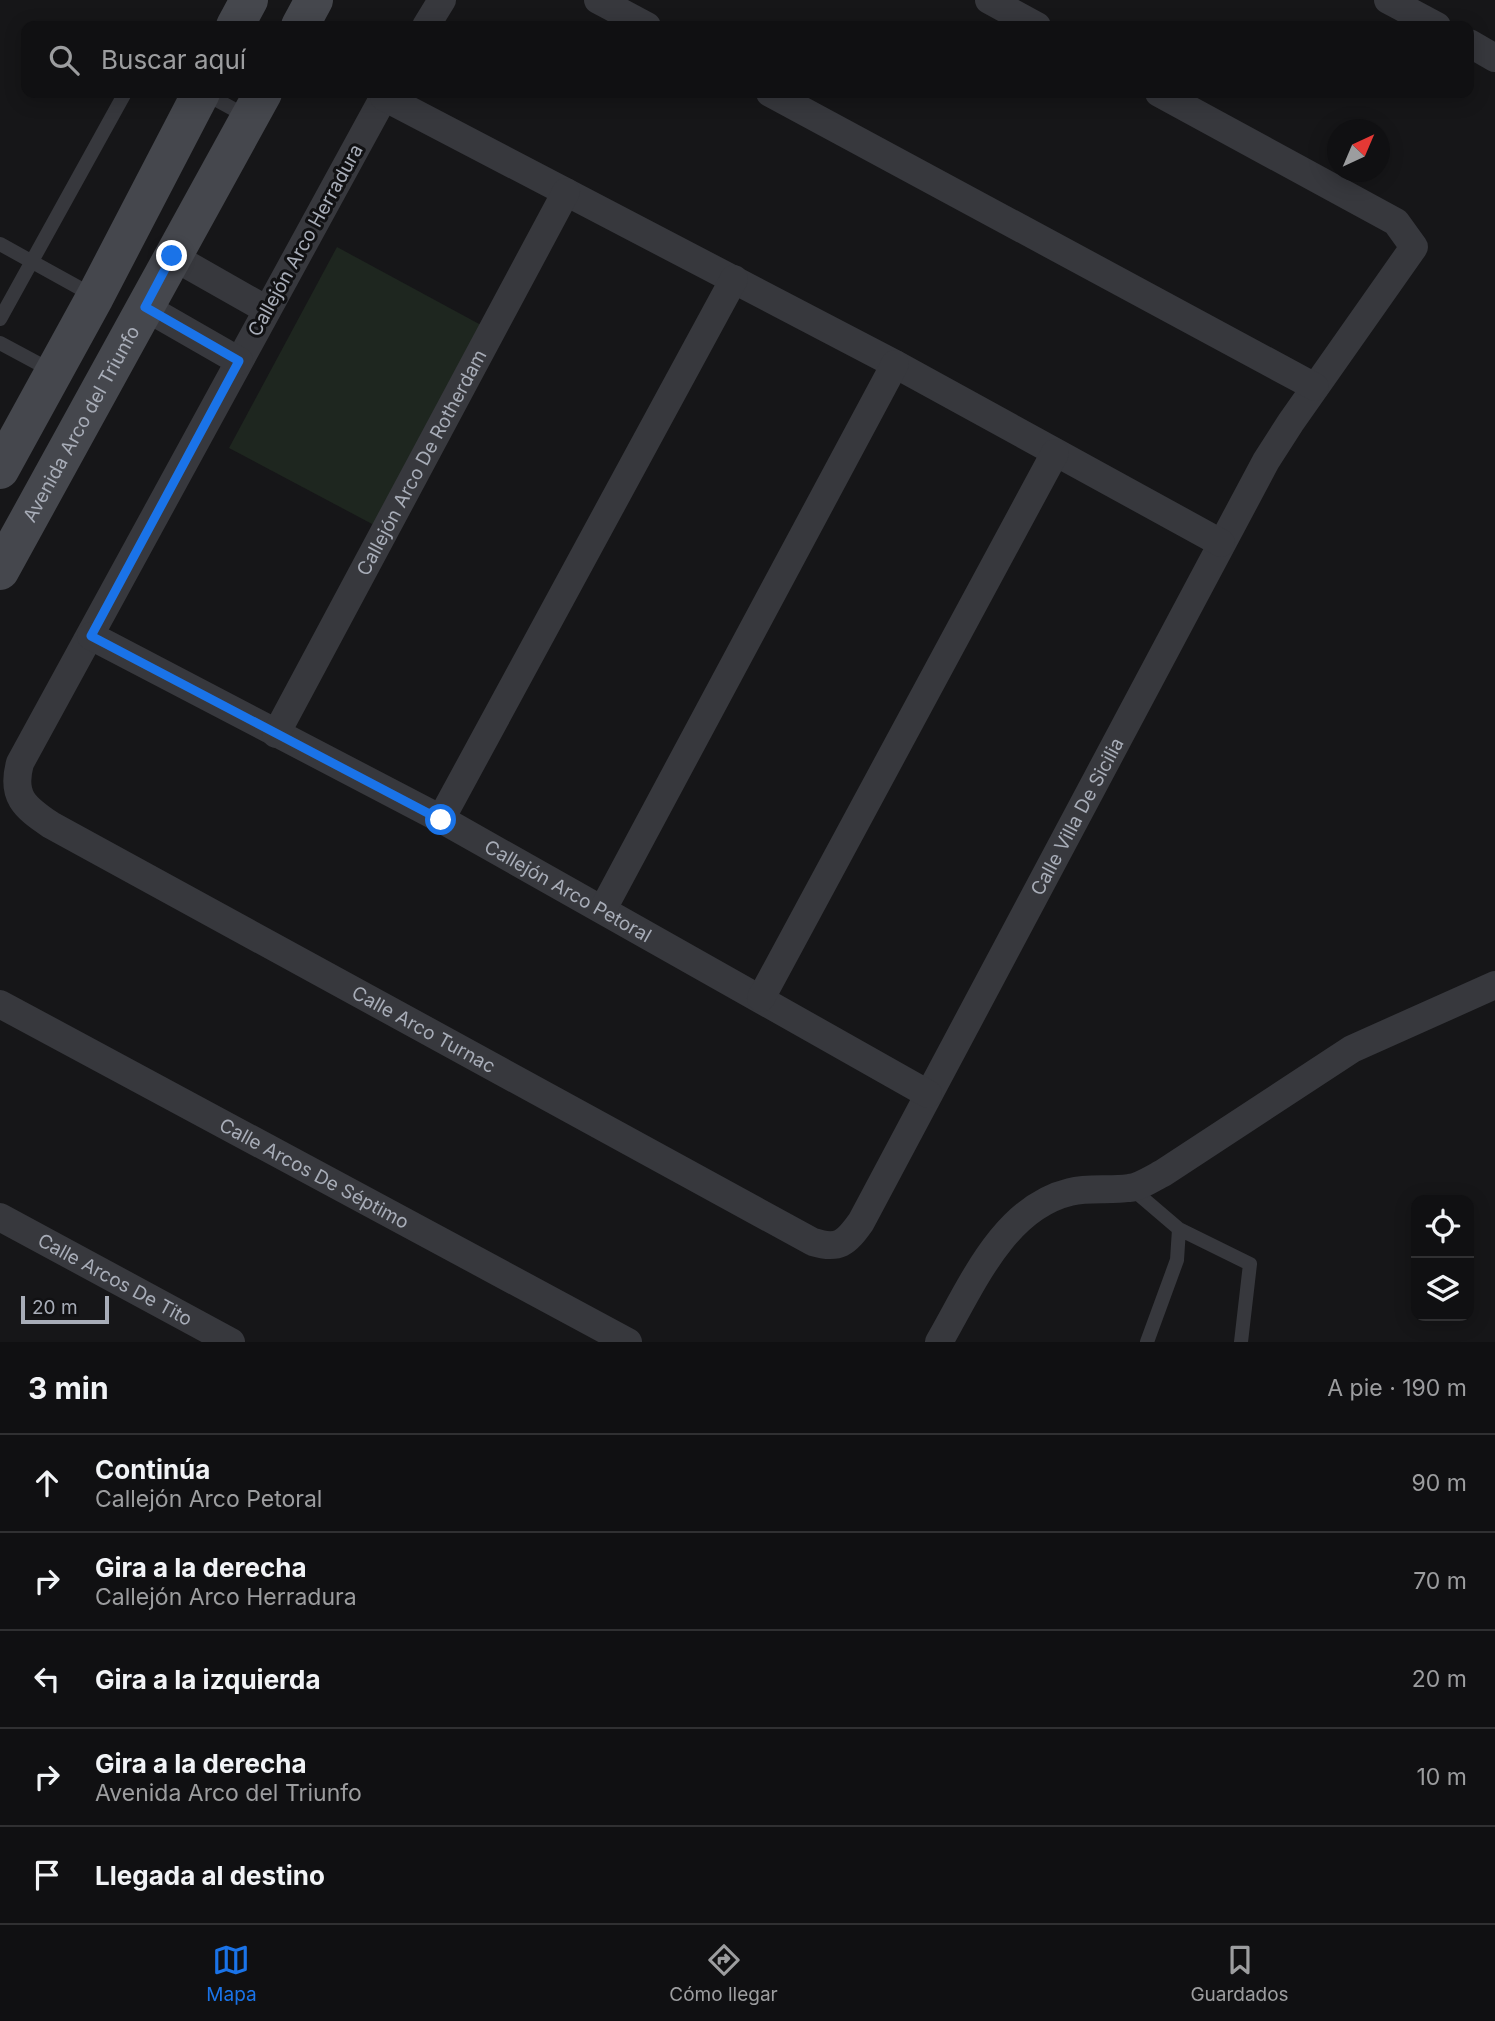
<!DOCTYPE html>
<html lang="es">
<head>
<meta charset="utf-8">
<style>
	body { margin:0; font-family:Inter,sans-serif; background:#1e1e20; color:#f1f3f6 }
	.controls { position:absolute; right:21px; bottom:21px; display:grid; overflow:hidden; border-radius:14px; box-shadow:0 4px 18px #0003 }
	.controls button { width:63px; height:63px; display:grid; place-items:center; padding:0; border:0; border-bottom:2px solid #303032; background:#101012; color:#f1f3f6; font:35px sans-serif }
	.compass { position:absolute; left:1327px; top:119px; width:63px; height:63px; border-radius:50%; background:#101012; box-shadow:0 4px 18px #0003; rotate:44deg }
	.scale { position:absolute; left:21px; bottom:18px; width:88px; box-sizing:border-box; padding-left:7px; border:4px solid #a8adb8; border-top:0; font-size:19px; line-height:24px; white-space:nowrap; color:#a8adb8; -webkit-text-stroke:5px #111113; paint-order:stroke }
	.stop { position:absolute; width:21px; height:21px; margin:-16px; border:5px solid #1a73e8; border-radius:50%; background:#fff }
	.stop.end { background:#1a73e8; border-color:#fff; box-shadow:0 2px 7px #0008 }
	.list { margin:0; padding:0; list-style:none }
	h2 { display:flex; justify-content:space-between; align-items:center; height:91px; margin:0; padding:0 28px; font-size:30px }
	h2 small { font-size:23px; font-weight:400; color:#9c9d9f }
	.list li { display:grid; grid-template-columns:46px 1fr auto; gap:21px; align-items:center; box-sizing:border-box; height:98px; padding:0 28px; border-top:2px solid #303032 }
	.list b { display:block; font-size:26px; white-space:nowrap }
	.list p { margin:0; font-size:23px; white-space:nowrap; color:#9c9d9f }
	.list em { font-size:23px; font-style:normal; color:#9c9d9f }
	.icon { flex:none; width:38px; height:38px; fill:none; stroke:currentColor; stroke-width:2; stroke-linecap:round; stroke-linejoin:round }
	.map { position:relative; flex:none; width:1495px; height:1342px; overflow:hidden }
	.search { position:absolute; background:#101012; box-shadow:0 4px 18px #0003; left:21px; right:21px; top:21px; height:77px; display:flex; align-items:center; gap:18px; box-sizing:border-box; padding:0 24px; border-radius:14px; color:#9c9d9f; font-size:26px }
	.sheet { height:581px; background:#101012 }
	nav { display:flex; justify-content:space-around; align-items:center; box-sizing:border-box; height:98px; border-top:2px solid #303032; background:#101012; font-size:19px; color:#9c9d9f }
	nav a { display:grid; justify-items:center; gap:4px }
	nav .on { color:#1a73e8 }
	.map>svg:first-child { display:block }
</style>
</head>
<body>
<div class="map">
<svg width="1495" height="1342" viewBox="0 0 1495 1342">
	<rect width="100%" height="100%" fill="#161618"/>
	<path fill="#1e261f" d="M337 247 481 325 374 525 229 448Z"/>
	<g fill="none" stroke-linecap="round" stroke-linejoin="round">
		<path stroke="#37383d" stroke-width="14" d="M204 93 248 117
			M0 244 94 296
			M0 319 125 93
			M0 343 54 372
			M1131 1188 1179 1229 1177 1260 1147 1342
			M1179 1229 1250 1264 1241 1342"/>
		<g stroke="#37383d" stroke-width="28">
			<path d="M598 0 647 26"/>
			<path d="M989 0 1037 26"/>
			<path d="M1388 0 1437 26"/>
			<path d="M426 26 442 0"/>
			<path d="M1469 43 1495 58"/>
			<path id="s1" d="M386 93 20 763C11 796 24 807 51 825L813 1242C839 1250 846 1243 861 1222L1266 461 1291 422 1414 247 1396 222 1159 93"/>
			<path d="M770 93 1315 387"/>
			<path d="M384 97 895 364 1221 543"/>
			<path d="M172 256 267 310"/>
			<path d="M145 307 239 361"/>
			<path id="s2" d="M91 636 441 819 928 1094"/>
			<path id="s3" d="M276 734 566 192"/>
			<path d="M441 819 734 279"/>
			<path d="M603 909 895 364"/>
			<path d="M761 998 1055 453"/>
			<path id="s4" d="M0 1004 628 1342"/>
			<path id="s5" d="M0 1217 231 1342"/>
			<path d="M939 1342C971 1287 1003 1208 1070 1192 1090 1187 1109 1191 1129 1188 1140 1187 1153 1178 1163 1173L1352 1049 1495 985"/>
		</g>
		<g stroke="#45474d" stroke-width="38">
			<path d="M235 26 249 0"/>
			<path d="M300 26 314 0"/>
			<path d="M0 470 95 297 201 93"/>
			<path id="s6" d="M0 571 263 93"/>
		</g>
	</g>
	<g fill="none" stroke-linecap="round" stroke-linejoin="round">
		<path stroke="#1a73e8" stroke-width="9" d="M172 256 145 307 239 361 91 636 441 820"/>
	</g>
	<g text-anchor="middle" stroke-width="6" stroke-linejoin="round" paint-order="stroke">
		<g font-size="19" fill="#a8adb8" stroke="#111113">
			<text transform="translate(305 240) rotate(-61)" y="7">Callejón Arco Herradura</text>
			<text dy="7" stroke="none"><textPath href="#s6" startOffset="168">Avenida Arco del Triunfo</textPath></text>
			<text dy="7" stroke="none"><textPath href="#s3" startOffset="308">Callejón Arco De Rotherdam</textPath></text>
			<text dy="7" stroke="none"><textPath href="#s1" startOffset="2226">Calle Villa De Sicilia</textPath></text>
			<text dy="7" stroke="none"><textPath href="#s2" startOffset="541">Callejón Arco Petoral</textPath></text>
			<text dy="7" stroke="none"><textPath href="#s1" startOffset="1265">Calle Arco Turnac</textPath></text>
			<text dy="7" stroke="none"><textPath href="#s4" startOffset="357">Calle Arcos De Séptimo</textPath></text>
			<text dy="7" stroke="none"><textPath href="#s5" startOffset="131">Calle Arcos De Tito</textPath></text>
		</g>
	</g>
</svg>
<div class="controls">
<button><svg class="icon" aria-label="locate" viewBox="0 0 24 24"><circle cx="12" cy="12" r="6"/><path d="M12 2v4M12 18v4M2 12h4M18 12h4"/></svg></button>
<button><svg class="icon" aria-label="layers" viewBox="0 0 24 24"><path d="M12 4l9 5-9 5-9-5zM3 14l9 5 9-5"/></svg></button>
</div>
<svg class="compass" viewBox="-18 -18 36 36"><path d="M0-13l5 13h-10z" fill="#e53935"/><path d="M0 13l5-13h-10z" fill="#9c9d9f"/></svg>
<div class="scale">20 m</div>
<div class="stop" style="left:441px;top:820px"></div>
<div class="stop end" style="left:172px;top:256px"></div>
<div class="search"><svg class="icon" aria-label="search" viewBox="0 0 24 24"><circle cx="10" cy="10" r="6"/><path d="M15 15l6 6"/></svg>Buscar aquí</div>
</div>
<section class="sheet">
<h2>3 min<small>A pie · 190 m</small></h2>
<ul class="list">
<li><svg class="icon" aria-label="ahead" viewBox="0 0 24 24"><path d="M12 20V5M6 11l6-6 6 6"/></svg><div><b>Continúa</b><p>Callejón Arco Petoral</p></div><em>90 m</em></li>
<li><svg class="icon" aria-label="right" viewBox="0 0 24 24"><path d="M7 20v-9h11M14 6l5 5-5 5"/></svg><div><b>Gira a la derecha</b><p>Callejón Arco Herradura</p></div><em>70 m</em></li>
<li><svg class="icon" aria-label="left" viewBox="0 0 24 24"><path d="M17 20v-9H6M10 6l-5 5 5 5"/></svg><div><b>Gira a la izquierda</b></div><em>20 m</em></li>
<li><svg class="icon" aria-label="right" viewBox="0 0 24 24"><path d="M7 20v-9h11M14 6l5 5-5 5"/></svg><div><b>Gira a la derecha</b><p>Avenida Arco del Triunfo</p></div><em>10 m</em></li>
<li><svg class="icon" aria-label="arrive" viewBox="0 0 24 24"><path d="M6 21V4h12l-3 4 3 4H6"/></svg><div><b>Llegada al destino</b></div></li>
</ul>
</section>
<nav>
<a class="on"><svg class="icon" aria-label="map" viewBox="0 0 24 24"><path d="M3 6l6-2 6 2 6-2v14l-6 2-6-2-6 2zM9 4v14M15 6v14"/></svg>Mapa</a>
<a><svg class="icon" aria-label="directions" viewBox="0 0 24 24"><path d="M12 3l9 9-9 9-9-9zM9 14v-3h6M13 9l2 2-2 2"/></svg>Cómo llegar</a>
<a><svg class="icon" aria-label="saved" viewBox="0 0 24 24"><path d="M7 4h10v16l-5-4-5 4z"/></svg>Guardados</a>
</nav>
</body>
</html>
